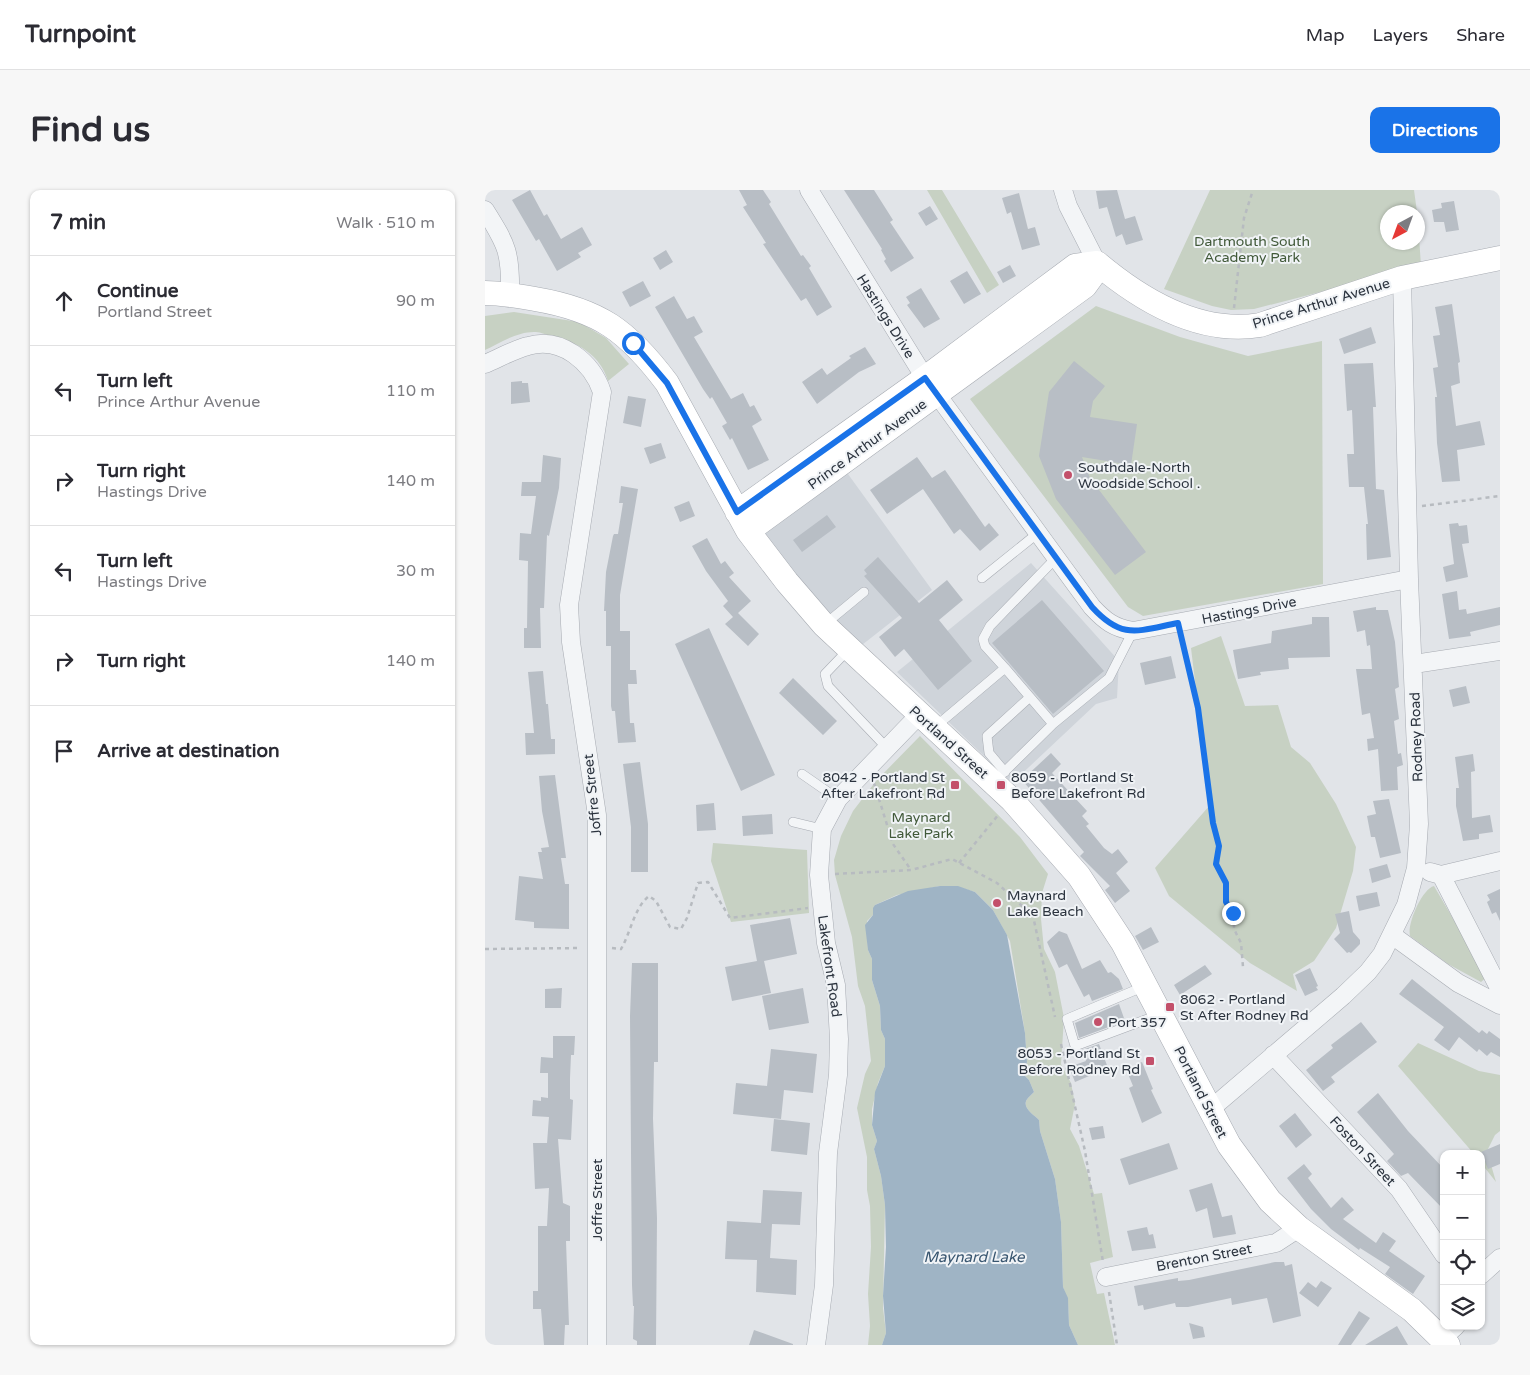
<!DOCTYPE html>
<html lang="en">
<head>
<meta charset="utf-8">
<style>
	body { margin:0; font-family:"Varela Round",sans-serif; background:#f7f7f7; color:#2b2b33 }
	.controls { position:absolute; right:15px; bottom:15px; display:grid; overflow:hidden; border-radius:10px; box-shadow:0 1px 4px #0004 }
	.controls button { width:45px; height:45px; display:grid; place-items:center; padding:0; border:0; border-bottom:1px solid #e1e1e2; background:#fff; color:#2b2b33; font:25px sans-serif }
	.compass { position:absolute; left:895px; top:15px; width:45px; height:45px; border-radius:50%; background:#fff; box-shadow:0 1px 4px #0004; rotate:221deg }
	.stop { position:absolute; width:15px; height:15px; margin:-11px; border:4px solid #1a73e8; border-radius:50%; background:#fff }
	.stop.end { background:#1a73e8; border-color:#fff; box-shadow:0 1px 5px #0008 }
	.list { margin:0; padding:0; list-style:none }
	h2 { display:flex; justify-content:space-between; align-items:center; height:65px; margin:0; padding:0 20px; font-size:21px }
	h2 small { font-size:16px; font-weight:400; color:#7c7c81 }
	.list li { display:grid; grid-template-columns:32px 1fr auto; gap:15px; align-items:center; box-sizing:border-box; height:90px; padding:0 20px; border-top:1px solid #e1e1e2 }
	.list b { display:block; font-size:19px; white-space:nowrap }
	.list p { margin:0; font-size:16px; white-space:nowrap; color:#7c7c81 }
	.list em { font-size:16px; font-style:normal; color:#7c7c81 }
	.icon { flex:none; width:28px; height:28px; fill:none; stroke:currentColor; stroke-width:2; stroke-linecap:round; stroke-linejoin:round }
	.map { position:relative; flex:none; width:1015px; height:1155px; overflow:hidden; border-radius:10px }
	header { display:flex; align-items:center; gap:30px; box-sizing:border-box; height:70px; padding:0 25px; background:#fff; border-bottom:1px solid #e1e1e2 }
	header strong { font-size:24px }
	nav { display:flex; gap:28px; margin-inline-start:auto; font-size:18px }
	.intro { display:flex; align-items:center; justify-content:space-between; box-sizing:border-box; height:120px; padding:0 30px }
	h1 { margin:0; font-size:35px }
	.button { padding:12px 22px; border-radius:10px; background:#1a73e8; color:#fff; font-size:18px; font-weight:700 }
	main { display:flex; gap:30px; padding:0 30px }
	aside { flex:1; background:#fff; border-radius:10px; box-shadow:0 1px 4px #0004 }
	.map>svg:first-child { display:block }
</style>
</head>
<body>
<header>
<strong>Turnpoint</strong>
<nav><a>Map</a><a>Layers</a><a>Share</a></nav>
</header>
<div class="intro"><h1>Find us</h1><a class="button">Directions</a></div>
<main>
<aside>
<h2>7 min<small>Walk · 510 m</small></h2>
<ul class="list">
<li><svg class="icon" aria-label="ahead" viewBox="0 0 24 24"><path d="M12 20V5M6 11l6-6 6 6"/></svg><div><b>Continue</b><p>Portland Street</p></div><em>90 m</em></li>
<li><svg class="icon" aria-label="left" viewBox="0 0 24 24"><path d="M17 20v-9H6M10 6l-5 5 5 5"/></svg><div><b>Turn left</b><p>Prince Arthur Avenue</p></div><em>110 m</em></li>
<li><svg class="icon" aria-label="right" viewBox="0 0 24 24"><path d="M7 20v-9h11M14 6l5 5-5 5"/></svg><div><b>Turn right</b><p>Hastings Drive</p></div><em>140 m</em></li>
<li><svg class="icon" aria-label="left" viewBox="0 0 24 24"><path d="M17 20v-9H6M10 6l-5 5 5 5"/></svg><div><b>Turn left</b><p>Hastings Drive</p></div><em>30 m</em></li>
<li><svg class="icon" aria-label="right" viewBox="0 0 24 24"><path d="M7 20v-9h11M14 6l5 5-5 5"/></svg><div><b>Turn right</b></div><em>140 m</em></li>
<li><svg class="icon" aria-label="arrive" viewBox="0 0 24 24"><path d="M6 21V4h12l-3 4 3 4H6"/></svg><div><b>Arrive at destination</b></div></li>
</ul>
</aside>
<div class="map">
<svg width="1015" height="1155" viewBox="0 0 1015 1155">
	<rect width="100%" height="100%" fill="#e1e4e8"/>
	<path fill="#cfd4da" d="M355 273 447 400 368 462 263 341Z
		M546 373 634 471 632 508 611 514 527 593 412 482Z"/>
	<path fill="#c7d1c3" d="M442 0H457L514 95 502 103Z
		M725 0H929L932 22H902V52H932L933 31 936 76 769 119 746 120 727 116 679 99Z
		M611 116 695 147 763 166 837 151 838 394 658 426 643 417 485 209Z
		M29 122 94 132 121 148 144 174 123 191C115 164 92 152 66 146 61 145 56 142 51 142 33 141 15 153 0 160V126Z
		M736 446 760 516 793 515 806 557 825 573 851 614 871 657 868 681 851 738 829 771 808 784 812 801 765 773 684 706 670 678 725 615 706 458Z
		M435 546 535 647 563 684 557 703 556 729 559 759 570 782 579 828 576 874 586 893 590 914 585 939 594 956 609 1004 617 1003 628 1067 605 1073 612 1104 619 1103 630 1155H593L584 1135 583 1111 578 1097 576 1032 570 989 555 941 554 930C549 925 535 917 543 908 545 906 547 904 549 902L544 890 539 885 542 872 540 843 525 751 508 720 490 702 470 696H455L412 705 390 715 388 725 382 731 383 760 387 769V790L395 816 396 840 400 849V876L393 893 387 919V935L392 951 389 959 396 986 400 1015 398 1118 401 1143 397 1155H383L385 1136 383 1104 386 1057 385 1016 382 1000V967L372 918 380 884 386 871 380 816 373 796 367 747 350 685 349 670 356 646 368 621 391 591Z
		M228 653 322 660 324 723 246 732 226 671Z
		M949 696 1002 787 996 792 963 774 925 746C922 734 937 699 949 696Z
		M933 853 994 881 1015 885V941L1010 945 1002 961 1011 992 996 973V964H989L913 876Z"/>
	<path fill="#9fb4c5" d="M455 696H473L490 702 508 720 522 745 540 843 542 872 539 885 544 890 549 902C547 904 545 906 543 908 535 917 549 925 554 930L555 941 570 989 576 1032 578 1097 583 1108 584 1135 593 1155H397L401 1143 398 1106 401 1057 400 1015 396 986 389 959 392 951 387 935 390 902 400 876V849L396 840 395 816 387 790V769L383 760 380 735 388 725V718L390 715 423 701Z"/>
	<path fill="#b8bec5" d="M45 0 59 26 62 24 76 49 97 37 107 55 93 63 96 67 72 81 54 49 51 51 27 10Z
		M254 0H278L286 12 284 14 316 66 318 65 326 76 324 78 347 117 332 126 321 108 316 111 278 54 281 53 258 17 262 15Z
		M359 0H389L408 30 405 32 429 68 406 82 399 71 401 69 396 60 397 59Z
		M632 0 640 29 650 26 658 50 641 55 637 44 631 47 622 17 614 19 611 1Z
		M534 3 543 39 550 37 555 55 537 60 526 22 522 24 517 8Z
		M969 11 974 40 961 42 959 32H949L947 20 957 18 956 13Z
		M445 16 453 29 441 36 433 23Z
		M181 60 188 72 175 80 168 68Z
		M525 75 531 86 518 93 512 82Z
		M482 81 496 104 479 114 465 91Z
		M158 91 166 106 145 117 137 102Z
		M436 98 455 129 439 138 422 115 425 113 421 107Z
		M189 106 202 129 209 126 218 142 209 147 246 209 258 203 265 217 269 215 277 230 267 236 284 270 263 280 247 248 245 250 237 236 242 233 227 207 225 209 218 199 170 117Z
		M967 114 975 172 973 173 975 193 966 196 971 236 995 231 1000 255 972 260 975 291 957 292 952 253 950 207H952L948 178 953 177 948 146 955 145 950 117Z
		M886 137 891 153 859 164 854 149Z
		M380 157 391 174 374 182 332 214 317 192 337 178 342 185 366 168 364 166Z
		M589 171 620 196 608 211 605 227 652 234 646 275 597 267 605 288 661 362 630 385 571 309 554 266 564 202Z
		M888 173 891 217H888L891 299 899 300 906 367 882 370 881 334H883L879 297H864L862 264H869L867 220 862 221 859 174Z
		M37 191V193H43L45 212 26 214V192Z
		M143 206 161 209 156 237 138 233Z
		M176 253 181 268 165 274 159 258Z
		M58 265 76 268 74 298 64 346 62 345 59 418H55L56 458H39V438H42L43 371 34 370 35 343 46 344 51 306H36L37 292H56Z
		M432 267 447 288 460 280 500 337 504 333 514 345 495 361 475 339 469 344 438 299 402 324 385 300Z
		M136 296 153 299 135 405V441H145V480H151L152 494H143L145 533H149L151 552 133 553 130 521H127L126 516V456H121V421H119L121 382 128 346 129 344H133L138 313H134Z
		M204 311 210 326 195 332 189 317Z
		M342 325 351 337 317 362 308 350Z
		M973 333 974 336 982 335 984 353 977 354 983 387 961 392 958 377 969 374 964 334Z
		M222 348 236 374 240 371 249 383 244 387 266 411 253 423 274 444 263 456 240 434 248 427 238 416 243 411 221 381 207 356Z
		M393 367 434 413 462 390 478 410 454 430 487 471 453 500 419 459 410 467 394 447 417 428 379 386 382 384 379 380Z
		M972 401 974 420 981 419 982 424 1015 417V435L985 442 986 446 964 449 957 404Z
		M557 410 619 481 568 524 507 453Z
		M891 417V420H903L910 452 914 497 910 499 914 529 909 531 913 564 916 563 918 575 912 577 913 600 896 601 893 559 883 561 882 549 889 548 885 523 877 525 871 479H887L885 455 882 456 880 440 872 442 868 421Z
		M827 427H844L845 467 803 468 804 479 775 482 776 485 753 489 748 460 786 453 787 441 827 434Z
		M224 438 290 585 256 601 190 454Z
		M686 466 691 488 660 495 655 473Z
		M58 481 61 514H63L66 549H70V564L41 565 40 543H49L43 482Z
		M308 488 352 531 338 545 294 503Z
		M981 496 985 513 968 517 964 500Z
		M566 563 576 574 567 583 602 621 597 626 604 634 601 636 619 658 627 664 633 659 643 672 631 683 645 701 630 713 620 700 625 696 595 666 599 662 537 590Z
		M988 564 990 581 986 582 987 628 1005 625 1008 642 994 644V649L978 651 971 616V598H974L970 567Z
		M155 572 163 634V682H146V637L138 574Z
		M70 585 81 668H76L80 694H84V739L49 738V732L30 730 34 686 58 689 53 662H57L56 658 64 657 57 621 54 586Z
		M904 609 916 663 895 668 890 647H886L882 626 891 624 888 611Z
		M229 613 231 640 212 641 211 615Z
		M287 624 288 644 258 646 257 626Z
		M902 674 906 687 887 693 884 679Z
		M1015 699V731L1011 722 1007 724 1002 712 1005 710 1002 705Z
		M892 702 895 716 874 721 871 706Z
		M864 721 868 742 875 750V754L866 763 864 762 862 763 849 749 855 743 850 724Z
		M305 728 312 764 279 771 286 803 247 811 240 777 272 771 265 735Z
		M666 737 674 752 658 760 650 746Z
		M574 741 582 744 597 779 615 770 623 783 626 782 634 789 638 799 607 811 604 804 599 807 582 774 574 778 562 752Z
		M147 773H173V872H169L168 929 172 1028 171 1155H152V1151L148 1149 149 1116H148L147 1095 145 826Z
		M720 775 727 784 695 805 689 795Z
		M825 778 833 796 831 797 833 800 820 806 810 785Z
		M927 789 994 843 997 840 1002 844 1004 841 1015 849V867L1006 862 1002 866 994 859 992 862 974 847 964 861 949 850 959 837 914 804Z
		M77 798 76 818H60V799Z
		M318 798 324 833 284 840 277 806Z
		M634 814 640 831 594 848 590 833Z
		M876 832 892 852 846 887 850 892 838 901 821 880 848 858 846 855Z
		M68 846H90L89 865H86L85 888V909L88 910 86 950 73 949 78 1013 85 1016V1051H81L84 1135H80L79 1155H59L56 1119H48V1101H53V1036H62L64 998 50 999 48 953H62L64 927 47 926 48 910 56 911V907L63 908V883H55L56 867 68 868Z
		M614 854 623 878 590 892 584 877 601 871 597 860Z
		M286 859 332 864 328 903 299 900 296 929 248 924 251 893 282 896Z
		M657 872 668 899 666 900 677 923 657 933 644 898 648 896 641 879Z
		M893 903 923 941 959 979V1020L923 983 916 986 902 971 909 964 872 922Z
		M810 923 827 945 811 958 794 936Z
		M289 929 325 933 322 965 286 961Z
		M618 936 620 948 607 950 604 938Z
		M684 953 693 979 644 995 635 969Z
		M1015 954V974L1003 979 996 962Z
		M819 974 827 984 823 988 846 1018 857 1007 869 1020 858 1029 891 1053 898 1042 911 1051 904 1061 940 1086 928 1104 900 1084 905 1077 875 1058 874 1060 846 1039 826 1019 802 988Z
		M727 993 737 1027 747 1025 751 1044 728 1048 722 1018 711 1022 704 1000Z
		M278 1000 317 1002 315 1035 287 1034 285 1068 312 1070 311 1105 271 1102 272 1070 240 1069 242 1031 276 1033Z
		M662 1037 664 1045 668 1044 671 1058 647 1061 642 1041Z
		M790 1072H799L800 1076 807 1074 816 1126 788 1133 782 1108 747 1115 746 1108 703 1117H691L690 1113 659 1120 658 1115 653 1116 649 1096 693 1088V1091L704 1090Z
		M836 1091 847 1098 833 1117 814 1103 823 1092 831 1098Z
		M874 1121 885 1128 866 1155H853Z
		M704 1133 718 1137 720 1147 708 1149Z
		M912 1136 923 1155H880Z
		M269 1140 308 1154V1155H264Z"/>
	<g fill="none" stroke-linecap="round" stroke-linejoin="round">
		<g stroke="#a7abb2" stroke-width="10">
			<path id="lane" d="M497 388 553 343
				M339 435 379 402
				M364 459 340 484 343 496 402 558
				M520 478 500 456 498 449 505 436 571 368
				M450 537 520 478 568 534
				M520 582 504 563 502 546 545 507
				M317 584 353 609
				M509 592 568 534 624 488 648 441
				M308 632 337 639
				M660 796 582 829 590 856 676 824"/>
		</g>
		<g stroke="#a7abb2" stroke-width="19">
			<path id="street" d="M324 0 440 188 607 417C620 431 629 438 648 441L924 389
				M578 0 583 16 612 73
				M0 20C22 55 26 63 25 105
				M0 174C14 168 28 160 43 156 76 146 107 172 117 202L84 415 86 452 112 625V1155
				M929 474 1015 461
				M945 682 956 685 1015 671
				M956 685 1015 800
				M907 745 973 793 1015 815
				M788 865 914 999 959 1065
				M727 922 728 917 858 806 883 782 897 764 921 715 931 678 934 634 924 389 917 88
				M996 1085 1015 1068
				M621 1087 791 1053 814 1038
				M958 1148 971 1136
				M331 1155 339 1095 343 963 353 885 354 849 351 795 341 753 334 685 337 639 353 609 435 524"/>
		</g>
		<g stroke="#a7abb2" stroke-width="25">
			<path id="secondary" d="M0 103C17 103 33 106 50 109 115 120 143 141 182 193L263 341 302 392 339 435 527 610 594 686 638 753 744 955 785 1011 814 1038 927 1120 963 1155
				M252 322 440 188 590 76 612 73C656 110 715 145 775 135L917 88 1015 68
				M263 341 600 96 608 85 612 73"/>
		</g>
		<path stroke="#b7bbc0" stroke-width="2.5" stroke-dasharray="4 4" stroke-linecap="butt" d="M749 118 759 28 768 0
			M937 316 1015 306
			M696 447 713 518 728 633 734 656 731 675 741 693V712L749 723V739L756 753 758 777
			M389 593 408 654 426 680
			M474 673 514 624
			M350 684 426 680 467 669 512 693 548 726 570 827
			M127 758 136 759C146 742 149 718 164 706L171 711 185 737 196 739 202 728 213 693 223 692 245 728 323 718
			M0 759 96 758
			M576 854 600 961 618 1072
			M624 1102 632 1155"/>
		<use href="#lane" stroke="#f3f5f7" stroke-width="9"/>
		<use href="#street" stroke="#f3f5f7" stroke-width="18"/>
		<use href="#secondary" stroke="#fff" stroke-width="24"/>
	</g>
	<g fill="none" stroke-linecap="round" stroke-linejoin="round">
		<path stroke="#1a73e8" stroke-width="6" d="M148 153 182 193 252 322 440 188 607 417C637 450 652 441 693 433L713 518 728 633 734 656 731 674 741 693V712L748 723"/>
	</g>
	<g fill="#c3506a" stroke="#f0f3f6" stroke-width="2">
		<circle cx="583" cy="285" r="5"/>
		<rect x="465" y="590" width="10" height="10" rx="2.5"/>
		<rect x="511" y="590" width="10" height="10" rx="2.5"/>
		<circle cx="512" cy="713" r="5"/>
		<rect x="680" y="812" width="10" height="10" rx="2.5"/>
		<circle cx="613" cy="832" r="5"/>
		<rect x="660" y="866" width="10" height="10" rx="2.5"/>
	</g>
	<g text-anchor="middle" stroke-width="4" stroke-linejoin="round" paint-order="stroke">
		<g font-size="14" fill="#415939" stroke="#f0f3f6">
			<text x="767" y="56">Dartmouth South<tspan x="767" dy="16">Academy Park</tspan></text>
			<text x="436" y="632">Maynard<tspan x="436" dy="16">Lake Park</tspan></text>
		</g>
		<g font-size="14" fill="#2b333e" stroke="#f0f3f6">
			<text transform="translate(836 113) rotate(-17)" y="5">Prince Arthur Avenue</text>
			<text transform="translate(401 126) rotate(58)" y="5">Hastings Drive</text>
			<text transform="translate(382 254) rotate(-36)" y="5">Prince Arthur Avenue</text>
			<text transform="translate(764 420) rotate(-11)" y="5">Hastings Drive</text>
			<text transform="translate(931 547) rotate(-92)" y="5">Rodney Road</text>
			<text transform="translate(464 552) rotate(42)" y="5">Portland Street</text>
			<text transform="translate(107 605) rotate(-96)" y="5">Joffre Street</text>
			<text transform="translate(345 776) rotate(82)" y="5">Lakefront Road</text>
			<text transform="translate(716 902) rotate(63)" y="5">Portland Street</text>
			<text transform="translate(878 961) rotate(47)" y="5">Foston Street</text>
			<text transform="translate(112 1010) rotate(-90)" y="5">Joffre Street</text>
			<text transform="translate(719 1067) rotate(-11)" y="5">Brenton Street</text>
		</g>
		<g font-size="14" fill="#2b333e" stroke="#f0f3f6" text-anchor="start">
			<text x="593" y="282">Southdale-North<tspan x="593" dy="16">Woodside School .</tspan></text>
			<text x="460" y="592" text-anchor="end">8042 - Portland St<tspan x="460" dy="16">After Lakefront Rd</tspan></text>
			<text x="526" y="592">8059 - Portland St<tspan x="526" dy="16">Before Lakefront Rd</tspan></text>
			<text x="522" y="710">Maynard<tspan x="522" dy="16">Lake Beach</tspan></text>
			<text x="695" y="814">8062 - Portland<tspan x="695" dy="16">St After Rodney Rd</tspan></text>
			<text x="623" y="837">Port 357</text>
			<text x="655" y="868" text-anchor="end">8053 - Portland St<tspan x="655" dy="16">Before Rodney Rd</tspan></text>
		</g>
		<g font-size="15" font-style="italic" fill="#38556f" stroke="#f0f3f6">
			<text x="489" y="1072">Maynard Lake</text>
		</g>
	</g>
</svg>
<div class="controls">
<button>+</button>
<button>−</button>
<button><svg class="icon" aria-label="locate" viewBox="0 0 24 24"><circle cx="12" cy="12" r="6"/><path d="M12 2v4M12 18v4M2 12h4M18 12h4"/></svg></button>
<button><svg class="icon" aria-label="layers" viewBox="0 0 24 24"><path d="M12 4l9 5-9 5-9-5zM3 14l9 5 9-5"/></svg></button>
</div>
<svg class="compass" viewBox="-18 -18 36 36"><path d="M0-13l5 13h-10z" fill="#e53935"/><path d="M0 13l5-13h-10z" fill="#7c7c81"/></svg>
<div class="stop" style="left:148px;top:153px"></div>
<div class="stop end" style="left:748px;top:723px"></div>
</div>
</main>
</body>
</html>
